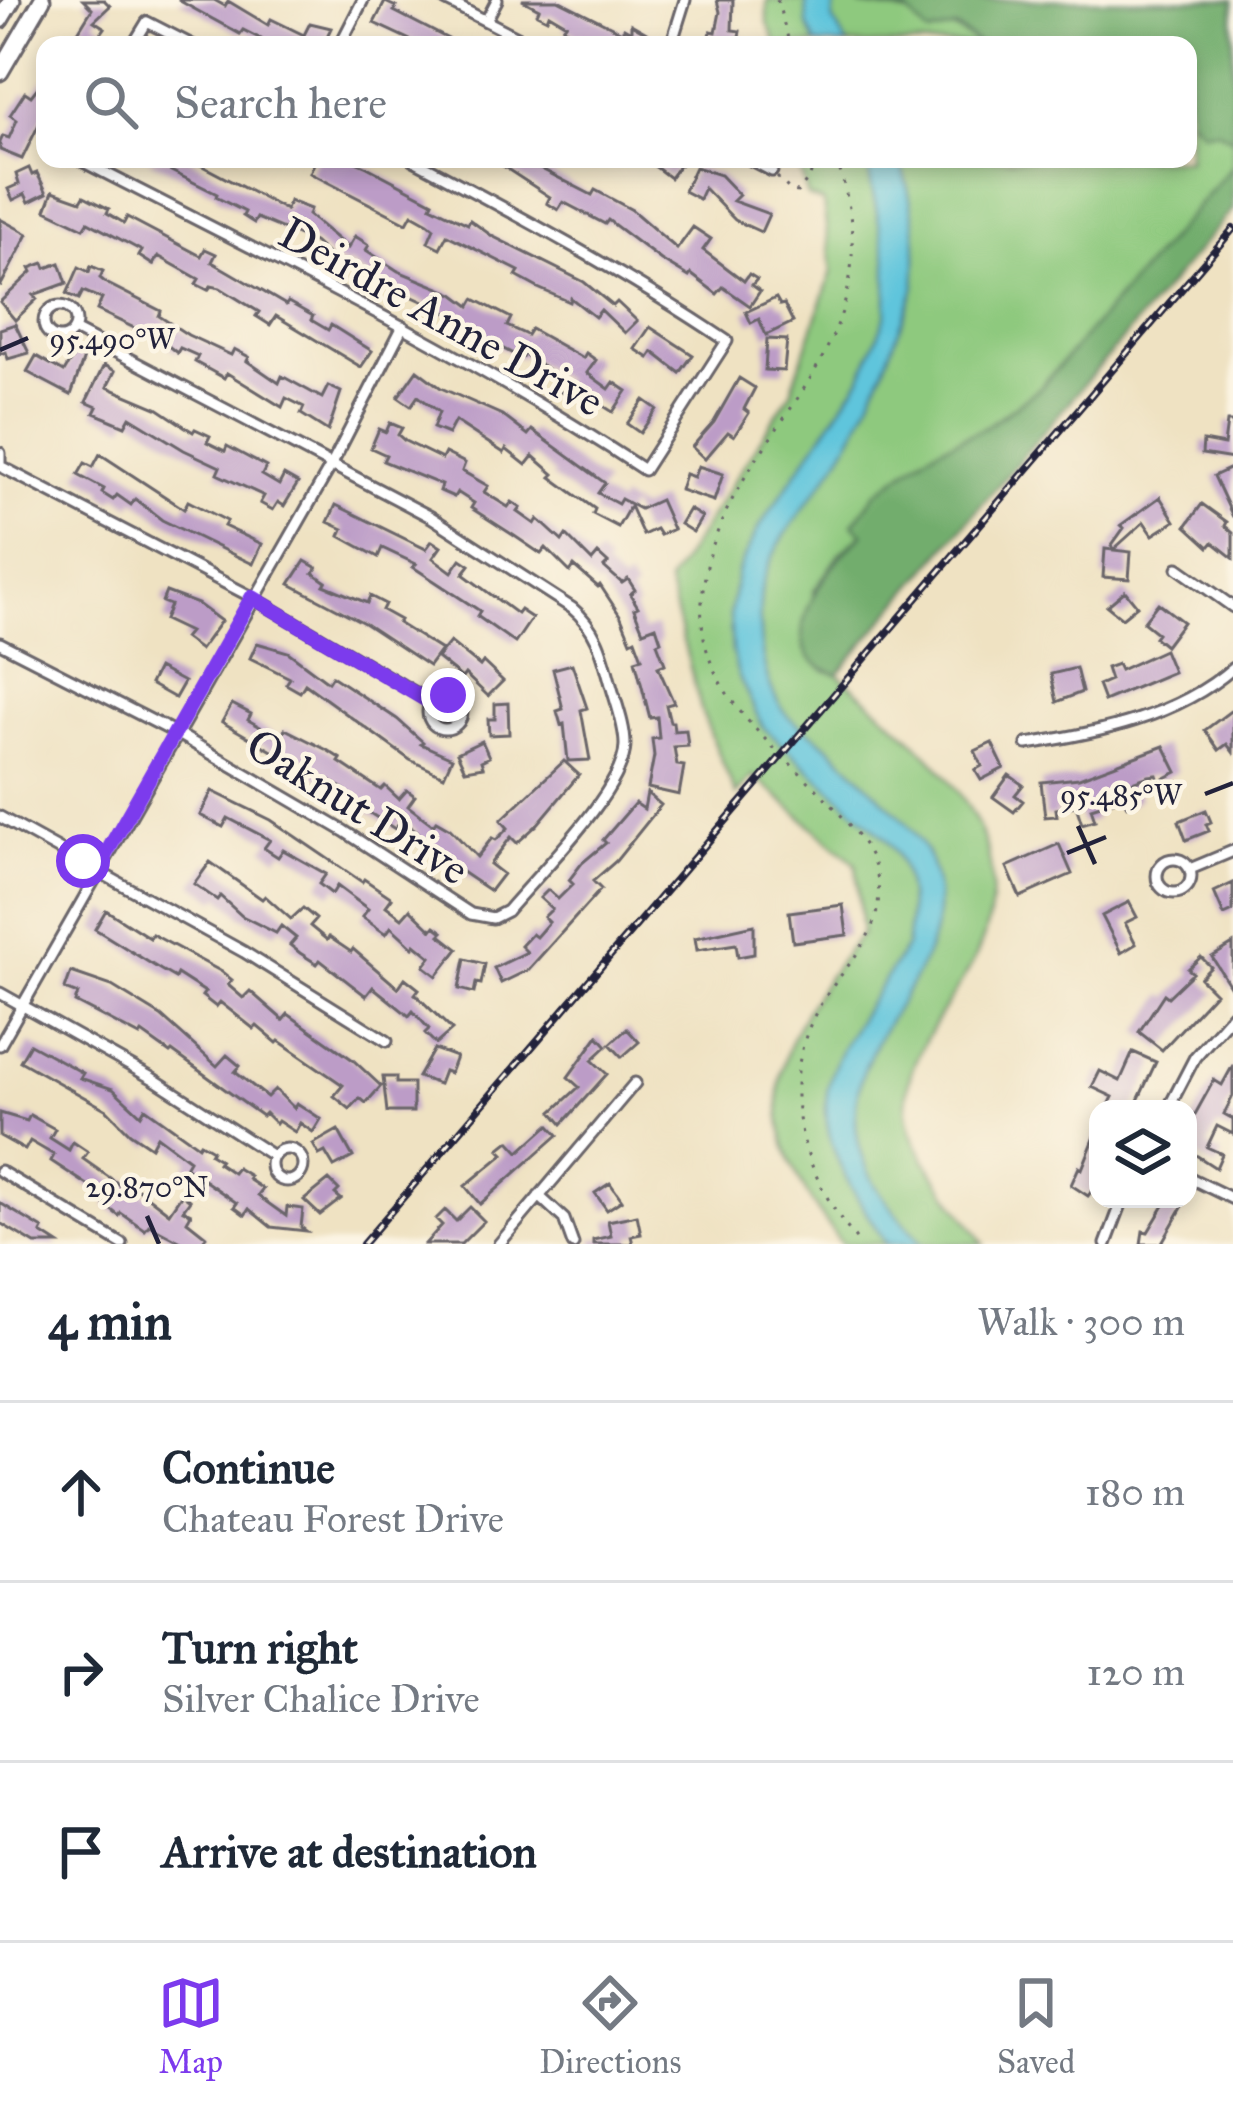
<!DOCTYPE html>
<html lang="en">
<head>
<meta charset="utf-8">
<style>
	body { margin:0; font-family:"IM FELL Great Primer",serif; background:#f6f6f7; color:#1f2937 }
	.controls { position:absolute; right:36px; bottom:36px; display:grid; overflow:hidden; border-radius:24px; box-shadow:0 6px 18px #0003 }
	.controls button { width:108px; height:108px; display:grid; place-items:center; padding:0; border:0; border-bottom:3px solid #e0e1e3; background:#fff; color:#1f2937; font:60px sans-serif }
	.stop { position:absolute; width:36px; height:36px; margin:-27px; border:9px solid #7c3aed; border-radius:50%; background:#fff }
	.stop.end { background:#7c3aed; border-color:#fff; box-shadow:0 3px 12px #0008 }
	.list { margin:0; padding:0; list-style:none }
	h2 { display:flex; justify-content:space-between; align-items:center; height:156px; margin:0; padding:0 48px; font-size:51px }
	h2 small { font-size:39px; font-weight:400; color:#747a83 }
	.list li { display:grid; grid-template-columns:78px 1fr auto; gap:36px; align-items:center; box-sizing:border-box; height:180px; padding:0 48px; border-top:3px solid #e0e1e3 }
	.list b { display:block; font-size:45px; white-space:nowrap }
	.list p { margin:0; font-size:39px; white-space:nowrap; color:#747a83 }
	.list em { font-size:39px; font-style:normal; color:#747a83 }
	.icon { flex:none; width:66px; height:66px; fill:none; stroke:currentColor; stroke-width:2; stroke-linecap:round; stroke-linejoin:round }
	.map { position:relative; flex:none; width:1233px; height:1244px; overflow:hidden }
	.search { position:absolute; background:#fff; box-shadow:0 6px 18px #0003; left:36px; right:36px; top:36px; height:132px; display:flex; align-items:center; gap:30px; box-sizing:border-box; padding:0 42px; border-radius:24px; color:#747a83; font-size:45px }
	.sheet { height:696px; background:#fff }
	nav { display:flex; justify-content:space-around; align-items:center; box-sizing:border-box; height:168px; border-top:3px solid #e0e1e3; background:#fff; font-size:33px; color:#747a83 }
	nav a { display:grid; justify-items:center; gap:6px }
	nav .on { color:#7c3aed }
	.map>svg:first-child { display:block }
</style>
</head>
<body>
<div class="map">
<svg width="1233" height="1244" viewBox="0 0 1233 1244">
	<rect width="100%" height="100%" fill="#fcf5e5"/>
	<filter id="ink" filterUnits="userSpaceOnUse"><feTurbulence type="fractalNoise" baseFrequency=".00833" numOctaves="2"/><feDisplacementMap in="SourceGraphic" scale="24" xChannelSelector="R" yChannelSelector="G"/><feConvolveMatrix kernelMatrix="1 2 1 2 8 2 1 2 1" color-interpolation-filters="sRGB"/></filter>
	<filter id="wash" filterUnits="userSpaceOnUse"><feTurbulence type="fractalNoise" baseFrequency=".004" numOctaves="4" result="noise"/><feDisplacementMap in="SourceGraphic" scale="48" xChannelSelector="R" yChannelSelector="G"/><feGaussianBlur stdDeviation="2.7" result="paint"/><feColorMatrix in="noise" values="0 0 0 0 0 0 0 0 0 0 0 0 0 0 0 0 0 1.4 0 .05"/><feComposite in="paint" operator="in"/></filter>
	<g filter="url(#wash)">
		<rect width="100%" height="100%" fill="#efe2c2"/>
		<path fill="#8ec97e" stroke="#58765c" stroke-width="3" d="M767 0H860L861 6C905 11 943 19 980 45H777L767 23Z
			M1188 117 1203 131 1217 130 1233 139V165L1040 388 986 427 930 452 863 533 840 553 813 592 824 670 838 674C921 746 1033 827 977 954 969 973 955 991 944 1009 923 1043 900 1077 908 1119 915 1158 962 1209 984 1244H842C743 1120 768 1047 862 933L856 864 753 775 736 795 702 713 668 583 791 392 832 271 823 202 808 197 797 159H1188Z"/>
		<path fill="#72ad6d" stroke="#4a6854" stroke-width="3" d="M860 0H1233V139L1217 130 1203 131 1188 117V45H980L956 28 928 34 908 12 861 6Z
			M1233 165V209L838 674C760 653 829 563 863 534L853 524 876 493 930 452 986 427 1040 388Z"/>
		<path fill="#5fc5dc" stroke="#40748c" stroke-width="3" d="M806 0H835L833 20 847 45H816L807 24Z
			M866 159H899C913 197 919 243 915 285 913 299 905 314 900 327 880 379 861 429 828 475 806 506 765 554 761 592 757 631 761 684 787 715 795 724 807 729 816 736 840 755 861 778 883 799 903 817 922 838 931 864 971 985 811 1040 868 1171 880 1198 904 1221 922 1244H887C789 1102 819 1081 906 947 912 911 911 866 885 838L763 727 738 675 732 652 730 614 737 573 757 531 860 379 887 313V261Z"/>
		<g id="blocks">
			<path fill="#bc9cc7" d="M83 0H104L110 6 94 21 105 28 93 45H79L73 40 92 9Z
				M178 0H214L225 6 228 1 268 25 271 19 304 35 310 23 331 28 323 45H258L261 39 243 30 240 34Z
				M522 0H558L622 32 624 28 631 32V24L652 36 648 43 652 45H620L613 41 611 45H599L563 28 566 24 549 14 547 19 537 14 539 9Z
				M717 0H733L732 30 740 31 738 42 708 45 711 31 716 32 720 12Z
				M385 2 396 7 394 11 460 45H421L374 23Z
				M45 78V112L22 159 0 150V142L3 136 9 138 17 120 10 115 25 92 31 96Z
				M147 159H189L286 210 289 201 310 209 308 215 348 248 355 236 369 245 366 250 398 271 454 294 470 306 474 299 511 318 507 326 527 335 531 329 583 358 586 353 596 360 587 373 609 389 614 382 627 391 613 412 573 387 566 396 557 389 564 380 524 354 521 358 473 333 460 325 463 320 385 284 383 286 348 263 347 267 332 258 314 242 257 218 254 223 243 216 245 212 216 197 217 194Z
				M316 159H349L367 167 433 202 431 206 468 224 470 220 492 236 584 282 613 306 617 302 637 321 625 333 601 310 595 317 571 298 570 302 538 288 516 276 519 271 447 235 440 248 428 242 434 228 428 223 412 214 407 223 310 173Z
				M492 159H522L592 195 595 190 632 210 677 249 693 227 711 239 703 250 744 281 749 274 757 279 752 285 760 291 750 306 723 287 717 294 691 274 689 277 661 260 608 220 605 224 563 202 558 210 547 203 550 197Z
				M645 159H684L670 178Z
				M695 167 720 175 739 195 733 201 769 214 761 232 735 220 704 188 699 199 684 191Z
				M29 168 32 175 37 173 47 193 29 202 25 194 13 200 8 189 19 184 16 174Z
				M53 191 81 201 84 196 109 209 107 213 124 223 127 217 201 256 205 249 216 254 212 262 286 305 288 302 313 316 311 320 328 330 331 325 372 351 361 367 276 316 270 325 256 316 259 312 220 288 211 286 208 290 196 284 199 279 158 256 153 265 139 256 142 251 88 222 84 228 46 210Z
				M0 219 28 234 0 287Z
				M44 263 46 268 60 263 67 283 33 295 37 299 15 320 0 302 32 272 30 268Z
				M91 266 103 271 100 278 106 283 161 311 159 316 188 335 231 355 234 349 249 357 247 361 279 383 282 376 322 398 328 386 341 392 328 431 301 414 304 407 286 398 282 407 227 373 224 378 195 362 198 356 180 348 177 353 151 332 149 335 97 310 102 299 83 291 79 299 67 294 79 267 89 272Z
				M776 298 780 305 784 304 793 322 766 335 759 319 751 323 746 312Z
				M15 324 29 353 8 359 6 352 0 354V329Z
				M650 327 693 355 680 373 653 352 649 358 635 349Z
				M767 339 787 340 784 371 765 370Z
				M75 353 84 358 71 395 27 372 36 356 64 372Z
				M104 365 115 371 107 387 157 408 193 432 195 429 210 436 207 442 225 451 227 446 266 467 262 475 279 485 284 475 298 483 284 506 278 502 273 510 260 503 264 496 217 474 220 467 184 450 130 417 125 426 94 413 97 407 86 402Z
				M417 370 441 388 502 415 528 435 532 430 605 483 598 493 618 504 621 499 640 509 660 500 673 529 660 535 656 529 643 535 630 506 618 527 593 514 595 509 551 477 554 474 533 456 526 465 506 449 504 453 455 421 448 434 433 428 439 412 418 396 411 406 398 397Z
				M739 378 755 388 744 409 749 413 734 436 728 432 705 459 692 447 714 422Z
				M644 400 657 409 640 433 627 424Z
				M1227 422H1233V459L1202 454 1203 441 1224 445Z
				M390 423 402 428 398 435 405 441 442 459 445 453 465 463 462 471 488 486 484 492 508 507 512 502 521 508 518 512 535 524 538 519 562 541 566 535 592 561 598 554 608 563 604 567 622 583 628 579 635 590 630 594 638 607 634 609 643 631 656 626 661 641 657 643 665 664 658 667 674 703 666 705 670 722H673L674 731 686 730 688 746 674 747 677 765 684 766 679 795 648 788 654 756 652 739 659 738 657 717 650 718 635 660 642 658 635 639 631 641 621 617 600 585 598 587 574 566 570 572 546 548 541 554 513 535 471 508 474 503 457 492 454 497 440 491 442 485 383 461 386 455 371 448 379 429 386 432Z
				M100 454 184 509 188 501 227 521 224 526 262 544 253 564 162 520 135 499 131 505 117 495 113 500 102 493 104 489 78 475 85 463 93 467Z
				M698 466 723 474 714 501 680 490 685 474 694 477Z
				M1233 467V517L1214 476Z
				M1160 497 1175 521 1153 535 1144 522 1114 549 1111 546 1124 528 1121 525Z
				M1202 504 1227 522 1225 526 1233 533V558L1213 542 1209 547 1186 526Z
				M336 505 426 549 432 541 441 547 433 558 452 572 461 559 470 565 463 574 517 614 520 610 532 618 515 643 477 616 480 611 413 567 416 564 382 548 378 557 340 536 343 529 328 522Z
				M689 509 702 517 693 532 680 524Z
				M1105 549 1131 552 1129 579 1103 577Z
				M305 561 317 568 313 573 326 582 324 585 367 603 370 596 385 604 382 610 400 620 398 623 441 650 429 666 364 623 290 584Z
				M1125 591 1137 606 1122 618 1107 606Z
				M166 592 198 604 221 621 200 650 184 638 189 632 164 620 170 605 162 602Z
				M1158 603 1183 622 1165 646 1154 637 1157 633 1143 622Z
				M450 642 480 666 483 662 503 681 488 696 465 674 462 678 437 658Z
				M257 643 288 652 328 682 332 676 397 719 423 742 421 744 452 758 444 776 410 760 305 684 300 692 286 684 290 678 250 658Z
				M1164 650 1173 672 1104 701 1098 685 1110 680 1106 668 1117 664 1120 670Z
				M572 664 587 708 581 710 590 760 568 761 564 724 561 725 557 711 563 709 553 669Z
				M158 668 184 682 175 698 150 684Z
				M1076 668 1082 692 1057 702 1051 674Z
				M508 703 509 734 489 735 488 719H495V704Z
				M232 704 251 714 248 720 280 738 285 729 327 750 341 759 339 762 381 790 385 786 399 799 407 790 415 796 408 806 433 825 436 821 450 829 477 857 492 838 496 840 508 828 501 820 564 761 579 775 537 825 517 843 511 837 490 864 503 874 490 891 413 839 417 831 402 820 395 829 343 796 346 791 328 779 326 782 222 722Z
				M1233 709V752L1227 744 1219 750 1205 730Z
				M482 741 489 757 481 761 483 767 465 770 457 753Z
				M992 743 1004 768 981 780 975 770 982 766 975 751Z
				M1164 746 1177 772 1159 781 1157 775 1149 776 1129 783 1139 798 1127 806 1122 798 1091 808 1095 820 1082 824 1076 806 1056 809 1057 816 1045 817 1041 782 1079 778Z
				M1009 775 1023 785 1015 795 1023 801 1014 812 993 797Z
				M212 791 271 820 362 882 364 879 392 898 386 906 402 918 410 909 432 930 435 926 443 932 440 935 458 949 437 976 424 966 431 957 415 944 413 947 391 927 386 934 362 917 368 909 337 886 332 894 319 884 326 874 283 850 278 857 264 848 270 840 228 818 223 827 200 815Z
				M647 793 661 805 616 861 593 881 601 889 528 970 501 983 494 968 527 952 521 946 532 934 536 937 549 922 544 917 552 909 540 898 548 890 558 899 573 884 569 880 582 863 606 843 603 840 635 803 644 809Z
				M1206 810 1211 822 1206 824 1209 831 1186 840 1179 821Z
				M1059 844 1072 874 1020 897 1007 867Z
				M210 862 262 899 265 896 291 919 303 908 316 919 310 926 327 940 329 937 351 952 353 949 398 988 405 978 419 989 415 994 452 1030 436 1044 425 1033 429 1029 413 1011 409 1016 373 987 366 996 320 960 317 964 300 953 290 945 296 938 281 926 276 933 242 916 220 896 217 900 194 884Z
				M1233 883V911L1224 915 1214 892Z
				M1129 902 1137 917 1125 923 1136 944 1121 953 1102 916Z
				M843 905 847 935 793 942 789 912Z
				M106 910 150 938 152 934 222 972 232 980 228 985 243 998 250 991 283 1020 288 1014 353 1060 381 1086 366 1103 360 1098 350 1109 334 1096 343 1085 279 1041 277 1043 257 1026 254 1029 220 1002 216 1007 202 996 205 992 177 974 175 978 161 970 95 929Z
				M754 925V954L738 957 736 944 697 950 695 938Z
				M1233 944V991L1212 957Z
				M1201 957 1211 967 1200 978 1215 993 1162 1050 1139 1032 1164 994 1168 997 1193 973 1188 969Z
				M465 959 485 964 481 984 476 983 474 993 459 989Z
				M71 972 112 986 161 1016 217 1066 227 1055 240 1066 235 1072 267 1097 275 1089 294 1108 297 1103 321 1119 313 1132 300 1123 295 1132 278 1121 276 1124 265 1113 262 1116 172 1051 170 1053 142 1033 140 1036 75 1002 78 994 65 989Z
				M627 1029 639 1042 622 1057 610 1044Z
				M598 1036 607 1046 592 1060 607 1074 562 1124 552 1112 579 1087 568 1077Z
				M30 1044 83 1073 80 1078 113 1089 141 1115 145 1108 198 1146 200 1143 212 1150 210 1154 220 1160 218 1163 233 1173 237 1168 250 1176 248 1179 263 1189 258 1196 286 1216 287 1207 303 1209 301 1227 306 1231 271 1227 249 1209 245 1215 234 1207 237 1203 185 1167 189 1160 157 1136 151 1147 130 1133 107 1110 20 1061Z
				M434 1049 456 1057 450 1073 444 1071 439 1084 418 1077Z
				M1133 1052 1156 1062 1134 1109H1116L1109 1105 1113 1097 1092 1087 1100 1071 1120 1081Z
				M1233 1065V1096L1224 1114 1233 1119V1134L1217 1126 1207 1147 1222 1154 1216 1168 1188 1150V1127L1214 1080 1222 1085Z
				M383 1077H396V1083H413V1112H387Z
				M0 1113 27 1121 30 1115 55 1129 50 1138 69 1150 73 1142 88 1152 83 1159 120 1185 125 1179 169 1213 182 1194 190 1200 183 1210 191 1214 187 1221 206 1236 202 1244H185L149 1225 145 1230 121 1213 119 1216 105 1205 109 1199 51 1161 54 1155 30 1141 25 1150 0 1136Z
				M549 1125 558 1135 480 1204 465 1186 504 1154 499 1149 509 1141 519 1152Z
				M1098 1129V1182L1088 1196 1071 1185 1079 1167 1082 1169Z
				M338 1130 353 1157 334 1167 325 1152 319 1155 313 1144Z
				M329 1180 339 1190 335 1194 341 1199 320 1215 304 1200Z
				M610 1183 622 1200 607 1210 595 1193Z
				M1168 1199H1187L1161 1244H1141L1143 1231 1148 1232Z
				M0 1203 43 1229 41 1233 58 1244H35L0 1223Z
				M470 1207 484 1221 461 1244H425L442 1225 436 1219 445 1210 456 1221Z
				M637 1215 641 1234 631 1236 633 1244H593V1240L611 1236 608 1221Z"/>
		</g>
	</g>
	<g filter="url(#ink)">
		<use href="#blocks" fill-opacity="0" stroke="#6a656a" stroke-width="3"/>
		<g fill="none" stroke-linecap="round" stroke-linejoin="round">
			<g stroke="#6a656a" stroke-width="15">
				<path id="minor" d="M445 0 533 45
					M486 21 497 0
					M133 45 147 22 192 45
					M340 45 363 0
					M671 45 685 0
					M78 159C269 257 464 351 644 470L727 341C626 273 520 216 412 159
					M749 159 772 171
					M44 322a16 16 0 1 1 32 0a16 16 0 1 1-32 0Z
					M0 453V465
					M0 466 252 597 431 702
					M1178 568 1233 607
					M0 643 176 733 344 831 471 914 493 918 507 911C537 875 625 790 625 745 625 724 615 701 610 681 602 651 596 628 572 608L431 517 74 330
					M428 712a17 17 0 1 1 34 0a17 17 0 1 1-34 0Z
					M1027 744C1098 733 1177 717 1233 668
					M0 817 244 952 387 1041
					M1157 876a17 17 0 1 1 34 0a17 17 0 1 1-34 0Z
					M1190 869 1233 851
					M0 993 152 1078 273 1156
					M0 1045 332 464 403 326
					M1168 1109 1195 1057 1233 1014
					M271 1165a16 16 0 1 1 32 0a16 16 0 1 1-32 0Z
					M0 1171 122 1244
					M1188 1177 1233 1199
					M539 1196 564 1219 573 1244
					M499 1244 635 1083
					M1106 1244 1123 1199"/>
			</g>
			<g stroke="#6a656a" stroke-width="21">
				<path id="primary" d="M0 20 12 0
					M0 72 42 0"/>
			</g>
			<path stroke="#6a656a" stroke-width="3" stroke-dasharray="3 9" stroke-linecap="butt" d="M777 0 790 45
				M836 159C909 366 713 431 702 601 695 703 789 751 845 820 861 839 876 857 878 883 884 934 847 962 822 1002 772 1084 803 1177 860 1244
				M777 177 791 191 798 192 810 177 814 159"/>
			<use href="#minor" stroke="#fff" stroke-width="9"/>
			<use href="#primary" stroke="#fff" stroke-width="15"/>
			<g stroke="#22223b" stroke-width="8">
				<path id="rail" d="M363 1244 1233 229"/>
			</g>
			<use href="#rail" stroke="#fcf5e5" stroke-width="3" stroke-dasharray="9" stroke-linecap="butt"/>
		</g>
	</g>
	<g fill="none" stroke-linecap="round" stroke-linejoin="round" filter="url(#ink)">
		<path stroke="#7c3aed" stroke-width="15" d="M83 861 98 868 252 597 431 703 448 695"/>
	</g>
	<path fill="none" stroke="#22223b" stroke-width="4.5" d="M0 350 28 338M1205 794 1233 783M1078 826 1095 864M1067 853 1106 837M147 1216 159 1244"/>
	<g text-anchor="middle" stroke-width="9" stroke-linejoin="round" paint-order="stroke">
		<g font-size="45" fill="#22223b" stroke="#fcf5e5">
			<text transform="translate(442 316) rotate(29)" y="16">Deirdre Anne Drive</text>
			<text transform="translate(358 806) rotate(32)" y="16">Oaknut Drive</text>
		</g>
	</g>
	<g font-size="30" text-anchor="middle" fill="#22223b" stroke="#fcf5e5" stroke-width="9" stroke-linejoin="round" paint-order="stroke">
		<text x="112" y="349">95.490°W</text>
		<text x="1121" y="805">95.485°W</text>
		<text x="147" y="1197">29.870°N</text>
	</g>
</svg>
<div class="controls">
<button><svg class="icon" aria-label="layers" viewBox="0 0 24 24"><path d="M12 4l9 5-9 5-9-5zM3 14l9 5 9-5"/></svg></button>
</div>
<div class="stop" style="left:83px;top:861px"></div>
<div class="stop end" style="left:448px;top:695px"></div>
<div class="search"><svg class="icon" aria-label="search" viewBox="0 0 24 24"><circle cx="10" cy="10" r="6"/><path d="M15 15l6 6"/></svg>Search here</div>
</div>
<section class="sheet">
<h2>4 min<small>Walk · 300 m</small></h2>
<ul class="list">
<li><svg class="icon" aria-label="ahead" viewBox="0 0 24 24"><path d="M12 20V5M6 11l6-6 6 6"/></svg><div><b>Continue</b><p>Chateau Forest Drive</p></div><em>180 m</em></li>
<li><svg class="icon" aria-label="right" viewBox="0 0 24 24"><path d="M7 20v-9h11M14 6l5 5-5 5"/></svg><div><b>Turn right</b><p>Silver Chalice Drive</p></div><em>120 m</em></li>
<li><svg class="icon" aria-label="arrive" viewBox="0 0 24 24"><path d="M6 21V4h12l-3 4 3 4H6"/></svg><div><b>Arrive at destination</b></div></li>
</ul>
</section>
<nav>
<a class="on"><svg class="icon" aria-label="map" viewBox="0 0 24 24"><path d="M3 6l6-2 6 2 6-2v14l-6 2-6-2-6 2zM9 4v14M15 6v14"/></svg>Map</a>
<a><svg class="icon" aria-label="directions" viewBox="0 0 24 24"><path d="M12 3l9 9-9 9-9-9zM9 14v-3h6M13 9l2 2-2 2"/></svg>Directions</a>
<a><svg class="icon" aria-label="saved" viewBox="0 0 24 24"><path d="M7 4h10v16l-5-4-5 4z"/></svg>Saved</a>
</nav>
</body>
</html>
